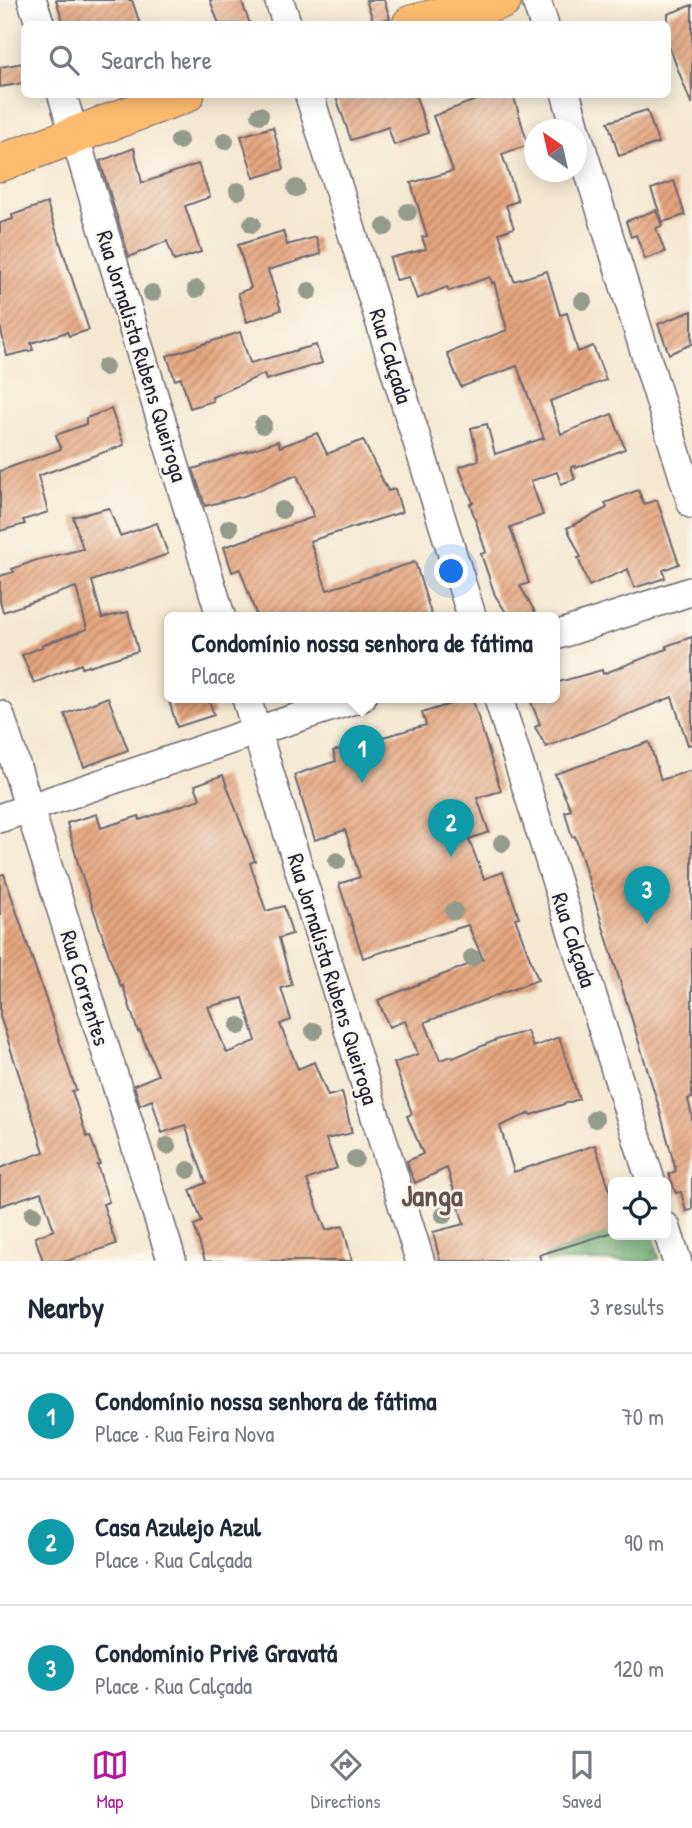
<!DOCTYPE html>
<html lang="en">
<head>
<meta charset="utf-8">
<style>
	body { margin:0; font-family:"Patrick Hand",sans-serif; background:#f2f2f3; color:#1f2937 }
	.controls { position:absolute; right:21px; bottom:21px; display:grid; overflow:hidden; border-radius:10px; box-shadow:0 4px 18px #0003 }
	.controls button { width:63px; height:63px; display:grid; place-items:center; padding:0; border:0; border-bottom:2px solid #e0e1e3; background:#fff; color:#1f2937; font:35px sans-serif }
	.compass { position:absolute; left:524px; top:119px; width:63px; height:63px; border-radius:50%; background:#fff; box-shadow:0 4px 18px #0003; rotate:326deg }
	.you { position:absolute; left:452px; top:572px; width:24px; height:24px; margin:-18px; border:5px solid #fff; border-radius:50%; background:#1a73e8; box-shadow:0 0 0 10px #1a73e833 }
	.badge { display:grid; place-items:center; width:46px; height:46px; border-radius:50%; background:#b5179e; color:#fff; font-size:23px; font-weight:700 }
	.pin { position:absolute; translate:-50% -58px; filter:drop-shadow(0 2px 4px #0008) }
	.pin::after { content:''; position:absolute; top:37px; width:24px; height:21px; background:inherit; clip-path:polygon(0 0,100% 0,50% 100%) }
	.popup { position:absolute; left:164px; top:612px; width:396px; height:91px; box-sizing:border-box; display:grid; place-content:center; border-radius:10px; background:#fff; filter:drop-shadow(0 2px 5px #0005); font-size:23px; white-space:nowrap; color:#747a83 }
	.popup b { font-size:26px; color:#1f2937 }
	.popup::after { content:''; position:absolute; left:50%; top:100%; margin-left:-14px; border:14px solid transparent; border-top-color:#fff }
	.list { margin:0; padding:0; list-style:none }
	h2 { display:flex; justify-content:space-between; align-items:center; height:91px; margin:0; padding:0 28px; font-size:30px }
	h2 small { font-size:23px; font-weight:400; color:#747a83 }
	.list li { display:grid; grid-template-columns:46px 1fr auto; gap:21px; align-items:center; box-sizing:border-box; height:126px; padding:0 28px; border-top:2px solid #e0e1e3 }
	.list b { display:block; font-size:26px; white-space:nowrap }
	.list p { margin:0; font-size:23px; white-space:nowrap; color:#747a83 }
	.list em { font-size:23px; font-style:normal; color:#747a83 }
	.icon { flex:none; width:38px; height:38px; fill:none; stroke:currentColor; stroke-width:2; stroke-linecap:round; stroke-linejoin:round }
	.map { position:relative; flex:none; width:692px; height:1261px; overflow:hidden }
	.search { position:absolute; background:#fff; box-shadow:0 4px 18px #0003; left:21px; right:21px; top:21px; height:77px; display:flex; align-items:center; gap:18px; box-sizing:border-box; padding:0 24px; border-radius:10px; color:#747a83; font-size:26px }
	.sheet { height:469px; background:#fff }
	nav { display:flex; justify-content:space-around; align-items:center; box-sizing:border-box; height:98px; border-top:2px solid #e0e1e3; background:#fff; font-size:19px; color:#747a83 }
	nav a { display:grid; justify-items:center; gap:4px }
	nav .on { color:#b5179e }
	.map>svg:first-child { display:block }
</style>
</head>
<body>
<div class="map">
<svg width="692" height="1261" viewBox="0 0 692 1261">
	<defs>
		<pattern id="forest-crowns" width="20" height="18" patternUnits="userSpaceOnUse" patternTransform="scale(1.75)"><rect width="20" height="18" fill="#6cac6f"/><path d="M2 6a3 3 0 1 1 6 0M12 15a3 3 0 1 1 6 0" fill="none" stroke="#588c5c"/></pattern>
		<pattern id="building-hatch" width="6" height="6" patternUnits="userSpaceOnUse" patternTransform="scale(1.75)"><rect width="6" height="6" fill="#e4a47e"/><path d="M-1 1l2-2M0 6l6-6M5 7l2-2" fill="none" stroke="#b88568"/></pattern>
	</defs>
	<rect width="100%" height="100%" fill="#fbf7ec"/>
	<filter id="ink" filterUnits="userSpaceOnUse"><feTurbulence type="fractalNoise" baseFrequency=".0143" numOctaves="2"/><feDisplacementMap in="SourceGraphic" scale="14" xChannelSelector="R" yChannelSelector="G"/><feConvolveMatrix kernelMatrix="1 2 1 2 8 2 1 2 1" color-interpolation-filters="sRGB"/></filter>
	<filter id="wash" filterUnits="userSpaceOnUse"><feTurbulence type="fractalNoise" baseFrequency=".00686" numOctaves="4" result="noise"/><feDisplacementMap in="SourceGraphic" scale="28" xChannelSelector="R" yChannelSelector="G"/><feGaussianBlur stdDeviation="1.57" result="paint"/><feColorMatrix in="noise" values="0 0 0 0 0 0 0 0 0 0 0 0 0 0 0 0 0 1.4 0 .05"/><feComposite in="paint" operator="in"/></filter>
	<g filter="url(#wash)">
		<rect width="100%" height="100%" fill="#f4e8d1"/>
		<path fill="url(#forest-crowns)" stroke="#476755" stroke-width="2" d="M613 1231V1235H653L659 1258 650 1261H546L544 1256Z"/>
		<g id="blocks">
			<path fill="url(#building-hatch)" fill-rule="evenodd" d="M56 0H132L140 24H64Z
				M210 0H241L250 24H219Z
				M366 0H384L390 18 374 23Z
				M692 5V103H691L668 44V14Z
				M24 63V83L0 87V67Z
				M335 94H415L428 133 394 145 388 127 351 140Z
				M480 94H513L528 145 502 154 518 201 506 205 514 228 499 233 514 281 547 271 560 315 567 313 578 352 593 346 606 380 550 401 561 434 612 414 625 449 576 468 575 466 571 467 575 479 561 484 557 472 531 481 543 515 510 527 529 583 520 586 538 617H509L495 595 481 554 486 552 470 504 473 503 459 467 479 460 471 428 487 424 495 454 544 438 517 366 461 387 447 353 507 330 494 282 492 283 490 277 449 291 447 287 417 299 409 277 396 280 390 258 426 249 422 237 427 236 411 183 453 171 433 116 481 98Z
				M647 110 658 143 619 156 608 122Z
				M273 127 284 169 254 178 241 136Z
				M134 148 142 183 198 164 210 197 185 206 201 252 174 261 167 241 129 257 100 161Z
				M674 181 685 215 663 222 651 189Z
				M47 203 89 330 69 336 67 332 31 343 33 350 7 356 0 326V223L13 219 12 215Z
				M656 210 662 226 656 228 665 252 645 259 636 235 631 237 626 221Z
				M283 231 287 245 316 237 321 254 268 270 281 310 247 322 238 293 251 288 238 245Z
				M692 311V344L669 354 658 324Z
				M240 332 250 363 316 345 322 363 266 380 264 374 212 397 213 401 190 408 181 378 175 380 167 356Z
				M111 409 124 445 38 476 48 512 23 520 25 524 0 531V471L61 449 56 435 86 424V418Z
				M317 433 327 454 363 440 388 491 395 489 402 512 310 541 327 590 415 562 432 617H257L240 569 232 572 224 547 314 517 297 475 244 496 205 506 193 469 278 441 280 447Z
				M638 490 644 504 657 500 679 564 663 570 665 578 634 588 628 569 589 586 578 558 581 557 567 528 607 508 605 503Z
				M109 508 120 536 157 523 168 554 92 581 102 618 128 612 138 651 82 668 81 664 34 683 22 655 42 647V645L87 629 76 587 3 612 0 601V576L14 572 12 569 37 560 83 549 73 517Z
				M692 637V744L688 745 672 697 546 747 535 727 540 724 529 697H555V683L602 670 603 674 667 649 666 646Z
				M108 697 128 750 84 767 65 714Z
				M168 697H208L214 715 177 727Z
				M472 697 501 791 477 798 489 832 469 839 484 879 503 872 519 917 515 918 538 980 425 1022 440 1060 452 1056 453 1058 499 1039 527 1031 533 1047 559 1037 579 1099 531 1115 530 1113 500 1126 514 1172 595 1145 613 1200V1232L539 1255 541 1261H440L433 1232 464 1224 447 1168 415 1183 409 1169 407 1161 423 1154 407 1116 412 1114 394 1063 418 1054 405 1021 389 1027 378 1000 483 959 468 925 363 958 339 884 360 877 345 830 315 840 294 775 336 761 333 751 426 725 422 713Z
				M649 742 661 780 692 770V1098L688 1099 692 1116V1210L686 1211 681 1192 676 1193 669 1174 676 1171 658 1104 575 836 572 837 565 812 571 810 555 774Z
				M223 775 255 861 250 863 266 911 284 906 292 934 279 938 292 985 281 988 291 1020 280 1024 298 1069 314 1062 328 1096 342 1092 352 1133 326 1139 337 1168 307 1180 326 1230 343 1226 352 1261H205L194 1225 202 1222 190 1190 206 1183 185 1125 162 1133 152 1100 140 1105 134 1085 158 1075 140 1031 138 1032 123 986 121 987 110 958 79 867 67 823 97 814 101 828 139 816 140 820 200 799 195 785ZM243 998 256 1041 227 1053 208 1007Z
				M4 874 76 1090 72 1091 87 1137 90 1136 100 1164 97 1165 109 1202 103 1204 116 1244 67 1261H43L35 1237 54 1230 41 1192 0 1206V1168L44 1152 0 1016V875Z"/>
		</g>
	</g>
	<g filter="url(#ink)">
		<use href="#blocks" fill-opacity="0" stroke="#6c6770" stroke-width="2"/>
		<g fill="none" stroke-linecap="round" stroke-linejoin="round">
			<g stroke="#6c6770" stroke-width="31">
				<path id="minor" d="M32 0 40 24
					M279 0 287 24
					M536 0 544 24
					M62 94 221 617
					M309 94 472 617
					M566 94 576 130
					M576 130 692 504
					M554 636 692 591
					M246 697 420 1261
					M498 697 651 1182
					M0 715 172 1261
					M0 818 256 731 362 697
					M666 1227 677 1261"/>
			</g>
			<g stroke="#6c6770" stroke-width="39">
				<path id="major" d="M411 24 503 0
					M0 163 186 94"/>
			</g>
			<use href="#minor" stroke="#fff" stroke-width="28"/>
			<use href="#major" stroke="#febc70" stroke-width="37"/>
		</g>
		<g fill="#949b8c">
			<circle cx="260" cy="115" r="9"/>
			<circle cx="179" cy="141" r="9"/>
			<circle cx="225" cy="141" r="9"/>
			<circle cx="296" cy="188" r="9"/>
			<circle cx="238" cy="191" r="9"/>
			<circle cx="408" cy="212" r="9"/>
			<circle cx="252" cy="224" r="9"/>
			<circle cx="385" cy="227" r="9"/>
			<circle cx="196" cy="289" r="9"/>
			<circle cx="309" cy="291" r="9"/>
			<circle cx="152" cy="293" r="9"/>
			<circle cx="583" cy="301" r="9"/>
			<circle cx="105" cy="367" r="9"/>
			<circle cx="263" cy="425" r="9"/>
			<circle cx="282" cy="510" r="9"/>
			<circle cx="229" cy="528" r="9"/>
			<circle cx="502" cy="843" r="9"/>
			<circle cx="337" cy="861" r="9"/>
			<circle cx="454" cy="911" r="9"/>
			<circle cx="472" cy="958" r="9"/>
			<circle cx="239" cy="1026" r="9"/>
			<circle cx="314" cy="1031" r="9"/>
			<circle cx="595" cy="1119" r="9"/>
			<circle cx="167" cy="1146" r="9"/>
			<circle cx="355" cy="1159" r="9"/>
			<circle cx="188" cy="1170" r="9"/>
			<circle cx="33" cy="1214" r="9"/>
			<circle cx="444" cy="1215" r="9"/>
		</g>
	</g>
	<g text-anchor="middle" stroke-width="5" stroke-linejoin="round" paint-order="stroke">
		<g font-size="23" fill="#22223b" stroke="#fbf7ec">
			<text transform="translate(142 356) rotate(73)" y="8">Rua Jornalista Rubens Queiroga</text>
			<text transform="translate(391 356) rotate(73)" y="8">Rua Calçada</text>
			<text transform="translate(574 940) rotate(72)" y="8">Rua Calçada</text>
			<text transform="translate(333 979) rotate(73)" y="8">Rua Jornalista Rubens Queiroga</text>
			<text transform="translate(85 988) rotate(73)" y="8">Rua Correntes</text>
		</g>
		<g font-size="30" font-weight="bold" fill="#665052" stroke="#fbf7ec">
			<text x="432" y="1206">Janga</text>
		</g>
	</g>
</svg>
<div class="controls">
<button><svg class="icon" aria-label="locate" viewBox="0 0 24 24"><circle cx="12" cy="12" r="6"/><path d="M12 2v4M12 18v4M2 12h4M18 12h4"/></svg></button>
</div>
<svg class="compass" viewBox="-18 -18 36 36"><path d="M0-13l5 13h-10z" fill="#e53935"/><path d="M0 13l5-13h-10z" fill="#747a83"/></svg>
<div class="you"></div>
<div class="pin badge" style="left:362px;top:783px;background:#0f9aa8">1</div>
<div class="popup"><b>Condomínio nossa senhora de fátima</b>Place</div>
<div class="pin badge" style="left:451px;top:857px;background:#0f9aa8">2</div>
<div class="pin badge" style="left:647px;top:924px;background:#0f9aa8">3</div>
<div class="search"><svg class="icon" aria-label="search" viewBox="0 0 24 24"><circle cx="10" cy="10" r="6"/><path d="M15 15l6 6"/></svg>Search here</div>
</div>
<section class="sheet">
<h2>Nearby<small>3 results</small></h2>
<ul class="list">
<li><span class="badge" style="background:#0f9aa8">1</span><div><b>Condomínio nossa senhora de fátima</b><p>Place · Rua Feira Nova</p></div><em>70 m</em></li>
<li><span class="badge" style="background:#0f9aa8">2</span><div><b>Casa Azulejo Azul</b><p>Place · Rua Calçada</p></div><em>90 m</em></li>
<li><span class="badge" style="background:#0f9aa8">3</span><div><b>Condomínio Privê Gravatá</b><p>Place · Rua Calçada</p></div><em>120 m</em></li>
</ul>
</section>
<nav>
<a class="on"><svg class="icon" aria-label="map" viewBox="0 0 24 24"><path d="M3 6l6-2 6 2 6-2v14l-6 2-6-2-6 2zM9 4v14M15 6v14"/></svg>Map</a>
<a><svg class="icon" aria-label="directions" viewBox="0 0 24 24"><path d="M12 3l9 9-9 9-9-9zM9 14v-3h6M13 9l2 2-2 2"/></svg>Directions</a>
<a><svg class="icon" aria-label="saved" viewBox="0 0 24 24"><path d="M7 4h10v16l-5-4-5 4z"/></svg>Saved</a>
</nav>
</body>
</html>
